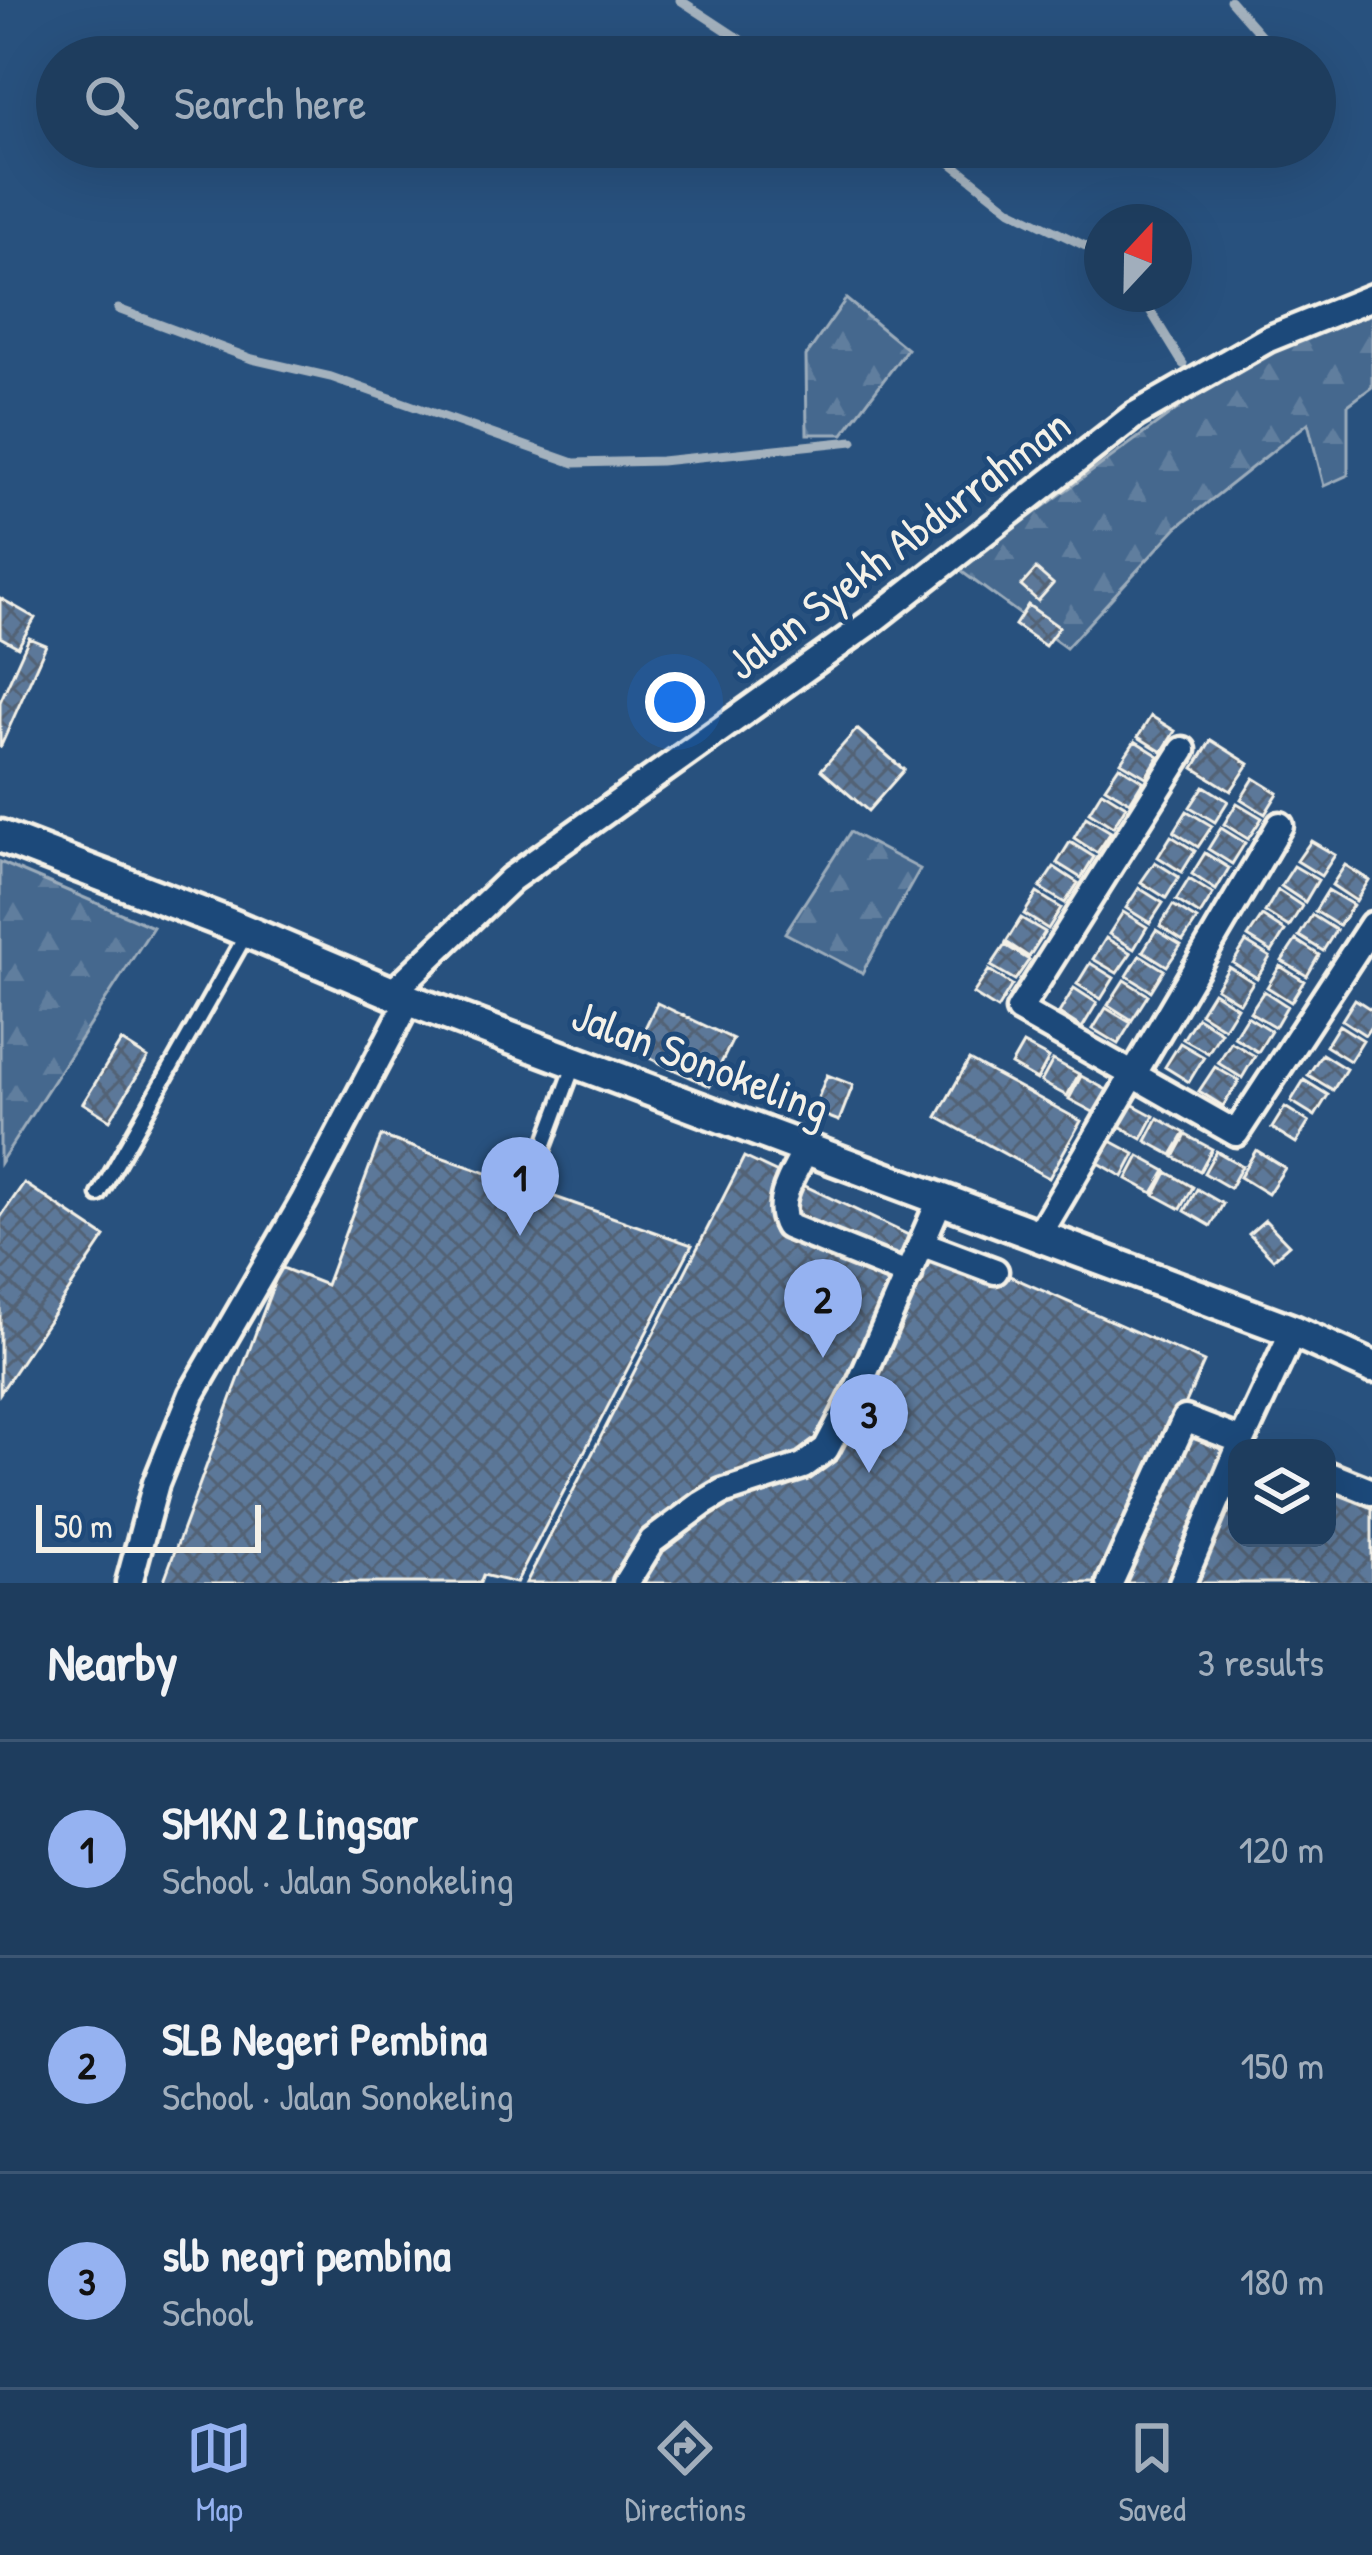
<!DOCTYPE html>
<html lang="en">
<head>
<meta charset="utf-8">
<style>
	body { margin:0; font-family:"Patrick Hand",sans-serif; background:#2b4867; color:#f1f3f6 }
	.controls { position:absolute; right:36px; bottom:36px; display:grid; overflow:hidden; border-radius:24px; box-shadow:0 12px 48px #0002 }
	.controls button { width:108px; height:108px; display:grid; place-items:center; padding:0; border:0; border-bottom:3px solid #3c5673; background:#1e3d5e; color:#f1f3f6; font:60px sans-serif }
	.compass { position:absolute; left:1084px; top:204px; width:108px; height:108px; border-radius:50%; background:#1e3d5e; box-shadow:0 12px 48px #0002; rotate:22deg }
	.scale { position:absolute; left:36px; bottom:30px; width:225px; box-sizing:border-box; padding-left:12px; border:6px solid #f4f1e8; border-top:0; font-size:33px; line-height:42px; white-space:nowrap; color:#f4f1e8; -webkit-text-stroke:9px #1f4a7a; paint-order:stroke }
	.you { position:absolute; left:675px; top:702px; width:42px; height:42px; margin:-30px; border:9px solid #fff; border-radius:50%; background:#1a73e8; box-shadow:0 0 0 18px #1a73e833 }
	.badge { display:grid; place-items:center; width:78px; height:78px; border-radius:50%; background:#95b2f1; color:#111; font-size:39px; font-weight:700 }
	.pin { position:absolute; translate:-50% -99px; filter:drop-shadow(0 3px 6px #0008) }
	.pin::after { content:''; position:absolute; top:63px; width:42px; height:36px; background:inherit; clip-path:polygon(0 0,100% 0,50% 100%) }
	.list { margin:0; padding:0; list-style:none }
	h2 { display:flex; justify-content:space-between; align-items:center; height:156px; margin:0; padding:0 48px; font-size:51px }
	h2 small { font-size:39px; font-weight:400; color:#a1aebc }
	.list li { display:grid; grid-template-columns:78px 1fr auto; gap:36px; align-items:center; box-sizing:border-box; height:216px; padding:0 48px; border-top:3px solid #3c5673 }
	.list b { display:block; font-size:45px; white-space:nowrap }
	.list p { margin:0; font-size:39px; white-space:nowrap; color:#a1aebc }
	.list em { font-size:39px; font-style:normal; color:#a1aebc }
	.icon { flex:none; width:66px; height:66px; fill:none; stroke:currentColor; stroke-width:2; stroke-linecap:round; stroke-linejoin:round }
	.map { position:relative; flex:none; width:1372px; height:1583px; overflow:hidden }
	.search { position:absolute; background:#1e3d5e; box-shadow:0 12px 48px #0002; left:36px; right:36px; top:36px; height:132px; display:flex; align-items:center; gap:30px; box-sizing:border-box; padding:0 42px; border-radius:66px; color:#a1aebc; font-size:45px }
	.sheet { height:804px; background:#1e3d5e }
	nav { display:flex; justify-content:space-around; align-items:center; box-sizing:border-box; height:168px; border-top:3px solid #3c5673; background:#1e3d5e; font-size:33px; color:#a1aebc }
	nav a { display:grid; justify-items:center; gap:6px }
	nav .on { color:#95b2f1 }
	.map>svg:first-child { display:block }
</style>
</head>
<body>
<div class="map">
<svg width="1372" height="1583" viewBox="0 0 1372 1583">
	<defs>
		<pattern id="forest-firs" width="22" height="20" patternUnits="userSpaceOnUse" patternTransform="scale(3)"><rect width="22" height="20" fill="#45688e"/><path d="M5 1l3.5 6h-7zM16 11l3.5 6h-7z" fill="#607e9e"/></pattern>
		<pattern id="building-cross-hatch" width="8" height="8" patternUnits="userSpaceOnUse" patternTransform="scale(3)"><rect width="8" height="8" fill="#5b7899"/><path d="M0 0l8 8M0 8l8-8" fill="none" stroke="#536274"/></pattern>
	</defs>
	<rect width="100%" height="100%" fill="#28517e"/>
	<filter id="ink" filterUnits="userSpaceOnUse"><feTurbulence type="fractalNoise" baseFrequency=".00833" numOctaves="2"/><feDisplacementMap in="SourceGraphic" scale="24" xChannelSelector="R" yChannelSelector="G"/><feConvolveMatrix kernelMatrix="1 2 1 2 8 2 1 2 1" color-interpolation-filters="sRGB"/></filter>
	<g filter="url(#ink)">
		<path fill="url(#forest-firs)" stroke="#9cacbb" stroke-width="3" d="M846 299 907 349 843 434H807L806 356Z
			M1372 314V387L1348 405V475L1324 486 1308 423 1177 527 1066 648 958 569 1209 386 1280 346Z
			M850 832 920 869 862 973 785 933Z
			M0 862 153 927 0 1163Z"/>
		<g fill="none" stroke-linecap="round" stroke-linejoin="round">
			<path stroke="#a4b2be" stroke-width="9" d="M680 0 767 57
				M1230 0 1280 57
				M931 147 1011 210 1102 254
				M1140 294 1183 364
				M118 309 252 359 331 377 574 463 661 461 853 441"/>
		</g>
		<path fill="url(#building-cross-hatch)" stroke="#f4f1e8" stroke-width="3" d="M1036 569 1053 584 1038 601 1021 586Z
			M0 598 35 618 18 647 0 637Z
			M1028 605 1059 627 1045 646 1015 625Z
			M29 638 46 645 0 748V702Z
			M1151 716 1175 731 1162 752 1138 737Z
			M857 729 904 770 868 811 821 770Z
			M1211 740 1249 764 1231 791 1194 768Z
			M1135 741 1159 756 1146 777 1121 762Z
			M1119 766 1143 781 1130 802 1105 787Z
			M1254 778 1278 793 1265 814 1241 799Z
			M1204 786 1228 801 1215 822 1190 807Z
			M1102 791 1126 806 1113 827 1089 812Z
			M1237 803 1262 818 1248 839 1224 824Z
			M1187 811 1212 826 1198 847 1174 832Z
			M1086 817 1111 832 1097 853 1074 838Z
			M1221 828 1245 843 1232 864 1208 849Z
			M1171 836 1195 851 1182 872 1158 857Z
			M1311 841 1335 855 1321 876 1297 861Z
			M1070 842 1094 857 1081 878 1057 863Z
			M1205 853 1229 868 1216 890 1192 874Z
			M1155 862 1179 877 1166 898 1141 882Z
			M1345 865 1369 880 1356 901 1332 885Z
			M1294 866 1318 880 1305 902 1281 886Z
			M1054 867 1078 883 1065 903 1040 888Z
			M1189 879 1213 894 1200 915 1176 900Z
			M1139 888 1163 903 1150 923 1126 908Z
			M1278 890 1302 906 1289 927 1265 912Z
			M1328 890 1353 905 1339 926 1315 911Z
			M1037 893 1061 908 1048 929 1024 914Z
			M1173 905 1197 920 1183 941 1160 926Z
			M1123 912 1147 927 1134 949 1109 934Z
			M1312 915 1336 930 1323 951 1299 936Z
			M1262 916 1285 931 1272 952 1248 937Z
			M1021 918 1045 932 1029 957 1006 942Z
			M1156 930 1181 945 1167 966 1143 951Z
			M1106 938 1131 953 1117 973 1093 959Z
			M1296 940 1319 955 1307 976 1282 961Z
			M1246 942 1270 957 1257 978 1233 963Z
			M1005 945 1029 960 1015 980 991 966Z
			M1140 955 1164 970 1151 991 1127 976Z
			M1090 963 1114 978 1101 999 1077 984Z
			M1280 966 1304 981 1291 1002 1267 987Z
			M1229 967 1253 982 1240 1003 1216 988Z
			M989 970 1012 985 997 1009 973 994Z
			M1124 980 1148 995 1132 1020 1108 1005Z
			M1074 988 1097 1003 1082 1028 1059 1013Z
			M1264 991 1287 1006 1275 1027 1250 1012Z
			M1213 992 1237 1007 1224 1028 1200 1013Z
			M1355 999 1372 1010V1025L1365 1035 1342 1020Z
			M657 1003 733 1039 710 1086 634 1051Z
			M1106 1008 1131 1023 1118 1044 1093 1029Z
			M1247 1016 1271 1031 1258 1052 1234 1037Z
			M1197 1017 1221 1032 1208 1053 1183 1039Z
			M1339 1025 1363 1040 1350 1061 1326 1046Z
			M121 1041 148 1058 110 1120 83 1103Z
			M1231 1042 1255 1056 1242 1078 1218 1063Z
			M1180 1043 1204 1057 1189 1082 1165 1067Z
			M1023 1044 1049 1058 1037 1080 1011 1065Z
			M1322 1054 1346 1069 1333 1090 1308 1075Z
			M969 1060 1081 1121 1049 1178 937 1117Z
			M1053 1060 1079 1074 1067 1096 1041 1082Z
			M1215 1067 1239 1081 1223 1106 1199 1091Z
			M827 1075 853 1085 839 1121 813 1111Z
			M1081 1076 1107 1090 1095 1113 1069 1099Z
			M1304 1080 1328 1095 1315 1116 1291 1101Z
			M1128 1102 1154 1116 1142 1139 1116 1124Z
			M1285 1107 1309 1122 1296 1143 1272 1128Z
			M1158 1118 1185 1133 1172 1155 1146 1141Z
			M1186 1135 1212 1149 1200 1171 1174 1157Z
			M381 1136 692 1245 516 1583 483 1575 480 1583H163L280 1267 326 1285Z
			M1109 1140 1135 1154 1123 1177 1097 1162Z
			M1256 1150 1285 1168 1268 1194 1240 1177Z
			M1216 1151 1242 1166 1230 1188 1204 1173Z
			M1139 1156 1166 1171 1153 1193 1127 1179Z
			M744 1157 993 1275 996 1270 1204 1362 1106 1583H526Z
			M1167 1172 1193 1187 1181 1209 1155 1195Z
			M24 1183 105 1237 0 1393V1218Z
			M1197 1189 1223 1204 1211 1226 1185 1211Z
			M1265 1220 1289 1245 1273 1259 1249 1234Z
			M1184 1422 1237 1448V1538H1327V1488L1372 1508V1583H1110Z"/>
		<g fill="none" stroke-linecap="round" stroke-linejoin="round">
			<g stroke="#f4f1e8" stroke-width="21">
				<path id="service" d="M531 1182 575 1063
					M99 1195 247 933"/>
			</g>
			<g stroke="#f4f1e8" stroke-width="33">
				<path id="minor" d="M1183 750 1019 1010 1236 1133 1372 925
					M392 993 511 879 868 624 1135 415 1268 339 1372 297
					M806 1149C795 1172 773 1202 787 1226L909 1275
					M1039 1235 1280 825
					M923 1244 995 1271
					M1327 1474 1372 1492
					M129 1583 156 1483 192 1394 303 1202 409 1000
					M626 1583 652 1541 702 1504 722 1492 803 1466 826 1449 858 1388 941 1198
					M1110 1583 1185 1419 1242 1441 1293 1331
					M1182 1583 1237 1453"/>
			</g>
			<g stroke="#f4f1e8" stroke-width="39">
				<path id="tertiary" d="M0 836 229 924 409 1000 1293 1331 1372 1367"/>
			</g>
			<use href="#service" stroke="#1f4a7a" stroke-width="12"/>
			<use href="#minor" stroke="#1f4a7a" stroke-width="24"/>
			<use href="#tertiary" stroke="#1f4a7a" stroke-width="30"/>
		</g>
	</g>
	<g text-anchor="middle" stroke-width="10" stroke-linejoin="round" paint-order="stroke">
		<g font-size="45" fill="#f4f1e8" stroke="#1f4a7a">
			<text transform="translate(898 544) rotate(-37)" y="16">Jalan Syekh Abdurrahman</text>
			<text transform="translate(701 1061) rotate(21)" y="16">Jalan Sonokeling</text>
		</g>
	</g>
</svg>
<div class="controls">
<button><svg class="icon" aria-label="layers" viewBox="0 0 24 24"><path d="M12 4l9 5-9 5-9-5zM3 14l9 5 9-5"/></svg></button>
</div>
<svg class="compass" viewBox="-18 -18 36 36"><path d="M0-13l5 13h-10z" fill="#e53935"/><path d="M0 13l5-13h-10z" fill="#a1aebc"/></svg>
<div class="scale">50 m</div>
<div class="you"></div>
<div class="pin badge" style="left:520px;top:1236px">1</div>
<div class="pin badge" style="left:823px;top:1358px">2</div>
<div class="pin badge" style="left:869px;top:1473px">3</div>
<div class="search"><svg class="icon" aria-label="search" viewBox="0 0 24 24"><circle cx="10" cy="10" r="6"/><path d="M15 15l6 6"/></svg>Search here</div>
</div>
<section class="sheet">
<h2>Nearby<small>3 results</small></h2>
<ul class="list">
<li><span class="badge">1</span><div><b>SMKN 2 Lingsar</b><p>School · Jalan Sonokeling</p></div><em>120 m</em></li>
<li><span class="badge">2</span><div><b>SLB Negeri Pembina</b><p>School · Jalan Sonokeling</p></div><em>150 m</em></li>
<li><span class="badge">3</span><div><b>slb negri pembina</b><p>School</p></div><em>180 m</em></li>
</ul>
</section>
<nav>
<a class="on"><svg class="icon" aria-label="map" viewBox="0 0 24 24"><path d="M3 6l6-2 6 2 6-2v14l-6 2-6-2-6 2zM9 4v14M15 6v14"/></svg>Map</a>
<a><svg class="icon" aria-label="directions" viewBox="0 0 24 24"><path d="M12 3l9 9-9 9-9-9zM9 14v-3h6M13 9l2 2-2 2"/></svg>Directions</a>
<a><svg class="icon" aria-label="saved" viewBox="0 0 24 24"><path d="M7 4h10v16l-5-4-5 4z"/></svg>Saved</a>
</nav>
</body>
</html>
